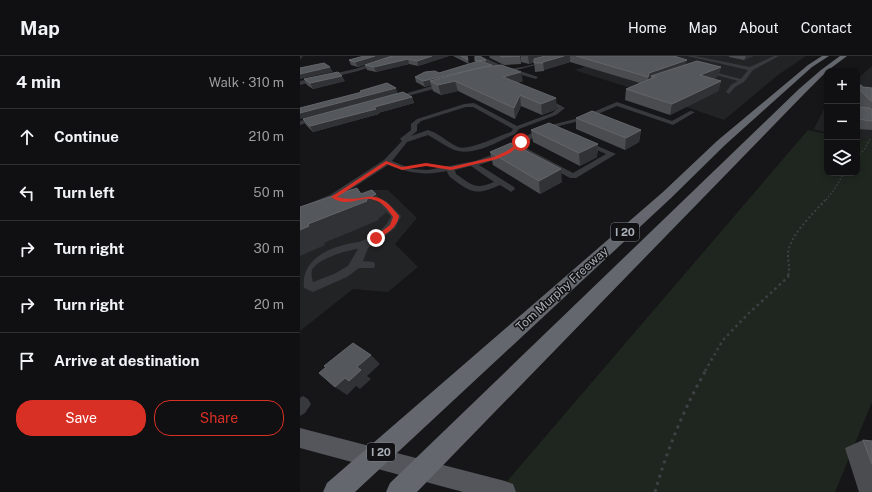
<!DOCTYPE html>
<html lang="en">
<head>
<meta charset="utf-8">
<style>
	body { margin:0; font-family:"Public Sans",sans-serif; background:#19191b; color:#f1f3f6 }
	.controls { position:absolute; right:12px; top:12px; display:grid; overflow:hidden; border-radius:8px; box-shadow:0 2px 6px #0003 }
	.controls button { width:36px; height:36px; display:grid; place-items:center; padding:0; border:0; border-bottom:1px solid #303032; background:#101012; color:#f1f3f6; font:20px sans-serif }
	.stop { position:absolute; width:12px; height:12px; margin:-9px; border:3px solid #d93025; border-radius:50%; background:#fff }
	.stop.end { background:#d93025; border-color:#fff; box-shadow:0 1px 4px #0008 }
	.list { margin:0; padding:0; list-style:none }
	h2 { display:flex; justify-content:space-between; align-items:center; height:52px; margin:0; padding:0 16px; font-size:17px }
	h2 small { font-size:13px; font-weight:400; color:#9c9d9f }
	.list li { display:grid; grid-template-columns:26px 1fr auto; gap:12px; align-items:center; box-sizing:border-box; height:56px; padding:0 16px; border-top:1px solid #303032 }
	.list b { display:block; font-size:15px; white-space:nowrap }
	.list em { font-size:13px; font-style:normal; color:#9c9d9f }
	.actions { display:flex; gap:8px; padding:12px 16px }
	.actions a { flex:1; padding:9px 0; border:1px solid #d93025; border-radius:16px; text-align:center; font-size:14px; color:#d93025 }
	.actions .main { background:#d93025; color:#fff }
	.icon { flex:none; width:22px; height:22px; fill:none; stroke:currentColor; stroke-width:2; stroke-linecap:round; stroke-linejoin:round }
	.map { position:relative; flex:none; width:572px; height:436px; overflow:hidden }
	header { display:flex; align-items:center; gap:24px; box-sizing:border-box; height:56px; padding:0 20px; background:#101012; border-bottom:1px solid #303032 }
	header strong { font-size:19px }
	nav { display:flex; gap:22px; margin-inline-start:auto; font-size:14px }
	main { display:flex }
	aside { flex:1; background:#101012 }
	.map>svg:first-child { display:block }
</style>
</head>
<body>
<header>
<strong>Map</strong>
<nav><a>Home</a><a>Map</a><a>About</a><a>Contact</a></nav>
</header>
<main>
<aside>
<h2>4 min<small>Walk · 310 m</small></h2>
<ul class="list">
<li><svg class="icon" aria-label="ahead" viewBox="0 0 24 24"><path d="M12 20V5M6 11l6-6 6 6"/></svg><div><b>Continue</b></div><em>210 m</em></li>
<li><svg class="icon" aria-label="left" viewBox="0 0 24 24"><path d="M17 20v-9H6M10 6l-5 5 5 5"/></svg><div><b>Turn left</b></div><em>50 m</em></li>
<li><svg class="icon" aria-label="right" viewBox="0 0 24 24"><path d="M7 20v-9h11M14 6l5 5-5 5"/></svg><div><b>Turn right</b></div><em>30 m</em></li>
<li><svg class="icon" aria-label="right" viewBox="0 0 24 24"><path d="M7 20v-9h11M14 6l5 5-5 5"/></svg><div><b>Turn right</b></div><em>20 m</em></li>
<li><svg class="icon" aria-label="arrive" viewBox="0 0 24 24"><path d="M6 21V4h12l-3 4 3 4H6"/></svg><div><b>Arrive at destination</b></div></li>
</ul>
<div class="actions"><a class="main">Save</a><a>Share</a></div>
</aside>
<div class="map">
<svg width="572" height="436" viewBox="0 0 572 436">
	<rect width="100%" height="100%" fill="#161618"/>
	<path fill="#222325" d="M321 0H506L478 19 424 64 340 35 274 14Z
		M572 10V84L557 83V23Z
		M527 47V77L514 73Z
		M69 134H88L117 162 95 188 118 211 88 236 53 233 0 275V159L51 139Z"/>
	<path fill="#1f261f" d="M508 74 527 78V117H557V83L572 84V346L535 436H198Z"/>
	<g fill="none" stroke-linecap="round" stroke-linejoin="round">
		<path stroke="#3e4044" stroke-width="1.5" stroke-dasharray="1.5 2" stroke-linecap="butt" d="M557 101 564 94 570 83
			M526 144 534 134 544 117"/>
		<path stroke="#3e4044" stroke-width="2" stroke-dasharray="2 2.5" stroke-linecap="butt" d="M488 219C491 210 486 200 489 192 494 175 515 156 526 143"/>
		<path stroke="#3e4044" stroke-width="2.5" stroke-dasharray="2.5 3.5" stroke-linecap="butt" d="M405 315 423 284 448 258 488 221 489 218"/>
		<path stroke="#3e4044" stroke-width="3" stroke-dasharray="3 4.5" stroke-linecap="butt" d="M355 436C367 394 384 352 406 314"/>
		<path fill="#37393d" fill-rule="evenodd" d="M97 0H103L58 15 0 29V25L55 13Z
			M177 0C185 0 199 10 209 12 219 14 251 3 262 0H269L217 14 238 21 236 23 211 16 200 17V15L205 14 189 9Z
			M387 0H395L450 11 474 0H479L453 14 444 26 435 31 429 38 426 36 431 29 438 25 402 15V13L441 23 448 14Z
			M146 26 148 27V29L93 44 90 42Z
			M241 41H245L265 52 256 59 219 73 215 78C197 86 172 102 152 93 144 89 135 83 128 79L107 86 92 105 112 113 128 114 175 105 206 94 239 72 279 62 317 46 372 65 390 55 395 56 373 69 317 50 283 64 243 74 222 90 273 117 306 98 282 87V85H286L316 98 276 122H270L217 93 212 98 179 109 214 131 215 133 211 136 200 129C182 137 174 139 158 127 153 123 148 121 147 115 124 120 110 117 88 109L36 143 0 157V151L30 139 84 104 102 85 100 83 101 82 111 74V68L117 63 164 48 174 47 217 70 252 57 258 52 241 43ZM166 51H173L213 73 211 76C198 80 170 95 158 91 147 86 139 77 128 74L111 80 117 75V69L121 65ZM171 110 194 126C175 134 172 129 156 118L155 114Z
			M19 60 21 61V63L0 69V65Z
			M70 139 86 145 101 160 95 172 68 192 63 205 74 206 75 209 74 212H59L47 221 13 236 4 232C0 203 31 191 52 187 56 186 61 186 64 184 74 179 87 172 91 160L76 146 62 144 61 142 62 140ZM58 193 48 210 34 218 13 226C12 223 11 218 12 214 17 203 47 194 58 193Z
			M3 340 8 343 11 348 5 357 0 360V342Z"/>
		<path fill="#54565c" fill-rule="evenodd" d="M0 372 205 425 213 428 216 436H163L0 392Z"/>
		<path fill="#64686e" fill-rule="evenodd" d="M522 0H529L512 11 425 89 371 142 55 436H23L27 427 363 136 417 85 508 9Z
			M540 0H547L527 15 505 37 117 436H86L90 427 499 33 521 14Z"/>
	</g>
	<path fill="#4a4c50" d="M64 0H149L118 10 109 8 76 16 67 14 65 9 87 2 58 11 51 9 49 4Z
		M153 0H167L169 8 176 6 175 0 186 4V8L192 9V10L223 25 217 27 257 53 242 59 221 50 215 63 158 35 141 39 133 35 131 29 125 31 116 26 115 21 139 17 169 8Z
		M189 0H374L386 8 421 11 418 20 413 23 421 25 418 35 370 59 325 44 326 33 340 27 270 6 244 14V15L235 16 234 6 229 8 221 6V8L204 9 190 2Z
		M429 0H453L444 4 429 1Z
		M4 23 45 25 13 33 7 29Z
		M557 29 563 31 572 32V74L557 73V51H560L557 48Z
		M112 41 114 47 78 57 79 58 13 76 6 69 3 63Z
		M276 62 341 74 339 86 325 94 276 73Z
		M231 74 298 88 297 101 280 110 233 86Z
		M190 96 262 126 240 138 193 109Z
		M563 384 572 385V436H559L545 392Z"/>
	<path fill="#313235" d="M0 0H3L0 4Z
		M75 0H92L58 11 55 6Z
		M132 0H149L118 10 117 5Z
		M220 0H221V8Z
		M228 0H257L229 8Z
		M264 0H270V6L244 14 243 6Z
		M446 0H453L444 4Z
		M108 3 109 8 76 16 74 11Z
		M387 4 385 12 351 20V24L347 30 349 17Z
		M192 9V14L130 25 131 29 125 31 123 25Z
		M30 11 33 16 0 23V18Z
		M421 11 418 20 398 30 400 19Z
		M221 16 223 25 205 31 203 21Z
		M42 20 45 25 13 33 10 27Z
		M155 25 158 35 141 39 138 29Z
		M421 25 418 35 370 59 372 48Z
		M96 32 98 38 1 63 0 62V57Z
		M220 39 221 50 215 63 214 52Z
		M112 41 114 47 78 57 79 58 13 76 10 70Z
		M256 42 257 53 242 59 241 48Z
		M341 74 339 86 325 94 326 82Z
		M298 88 297 101 280 110 279 97Z
		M261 113 262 126 240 138 239 125Z
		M76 138 86 157 78 163 79 164 24 187 25 189 0 200V174L8 168 66 144Z
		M71 299 80 308 67 320 71 323 60 333 56 330 47 339 35 331Z"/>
	<path fill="#54575b" stroke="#626569" d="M64 0H75L55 6 49 4Z
		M92 0H132L117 5 108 3 74 11 65 9Z
		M161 0H167L168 4Z
		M175 0H180L186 4 175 5Z
		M200 0H220L202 1Z
		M245 0H264L243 6V7H234V3Z
		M276 0H374L387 4 349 17 348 21Z
		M179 5 192 9 123 25 115 21 125 16 135 15 139 17Z
		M397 5 421 11 400 19 421 25 372 48 326 33 355 21 351 20Z
		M24 7 30 11 0 18V12Z
		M201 9 221 16 203 21 256 42 241 48 220 39 214 52 155 25 138 29 130 25 179 12Z
		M38 16 42 20 10 27 4 23Z
		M87 27 96 32 0 57V52L62 36 60 35Z
		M557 29H561L563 31 572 32V45H571L557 31Z
		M103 36 112 41 74 51 76 53 10 70 3 63Z
		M557 51 570 52 572 54V65L557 63Z
		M292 55 341 74 326 82 276 62Z
		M249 67 298 88 279 97 231 74Z
		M211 87 261 113 239 125 190 96Z
		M57 132 61 138 72 134 76 138 66 144 67 145 8 168 9 170 0 174V151Z
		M53 287 71 299 57 311 61 314 49 325 45 322 35 331 19 317 26 311 24 310Z
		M563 384 572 385V408Z"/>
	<path fill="#d93025" d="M220 86H223L210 97 197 103 151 114 126 110 102 114 87 108 37 141C68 149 73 126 99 160 97 172 87 177 78 183L73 182 90 169 93 161C88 154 83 146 74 144 60 139 49 153 31 141L86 105 102 111 126 107 151 111 194 101 207 95Z"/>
	<g text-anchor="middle" stroke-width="3" stroke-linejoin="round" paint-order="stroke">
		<g fill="#111113" stroke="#7b8086" stroke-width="1">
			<rect x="311" y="167" width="28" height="18" rx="3"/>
			<rect x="67" y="387" width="28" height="18" rx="3"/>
		</g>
		<g font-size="11" font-weight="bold" fill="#a9afb7">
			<text x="325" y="180">I 20</text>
			<text x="81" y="400">I 20</text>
		</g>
		<g font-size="12" fill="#a9afb7" stroke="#111113">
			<text transform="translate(262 233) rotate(-42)" y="4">Tom Murphy Freeway</text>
		</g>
	</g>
</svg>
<div class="controls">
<button>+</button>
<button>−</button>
<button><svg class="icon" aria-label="layers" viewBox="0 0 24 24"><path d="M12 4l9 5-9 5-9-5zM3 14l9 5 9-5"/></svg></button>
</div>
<div class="stop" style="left:221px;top:86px"></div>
<div class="stop end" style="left:76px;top:182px"></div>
</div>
</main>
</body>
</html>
